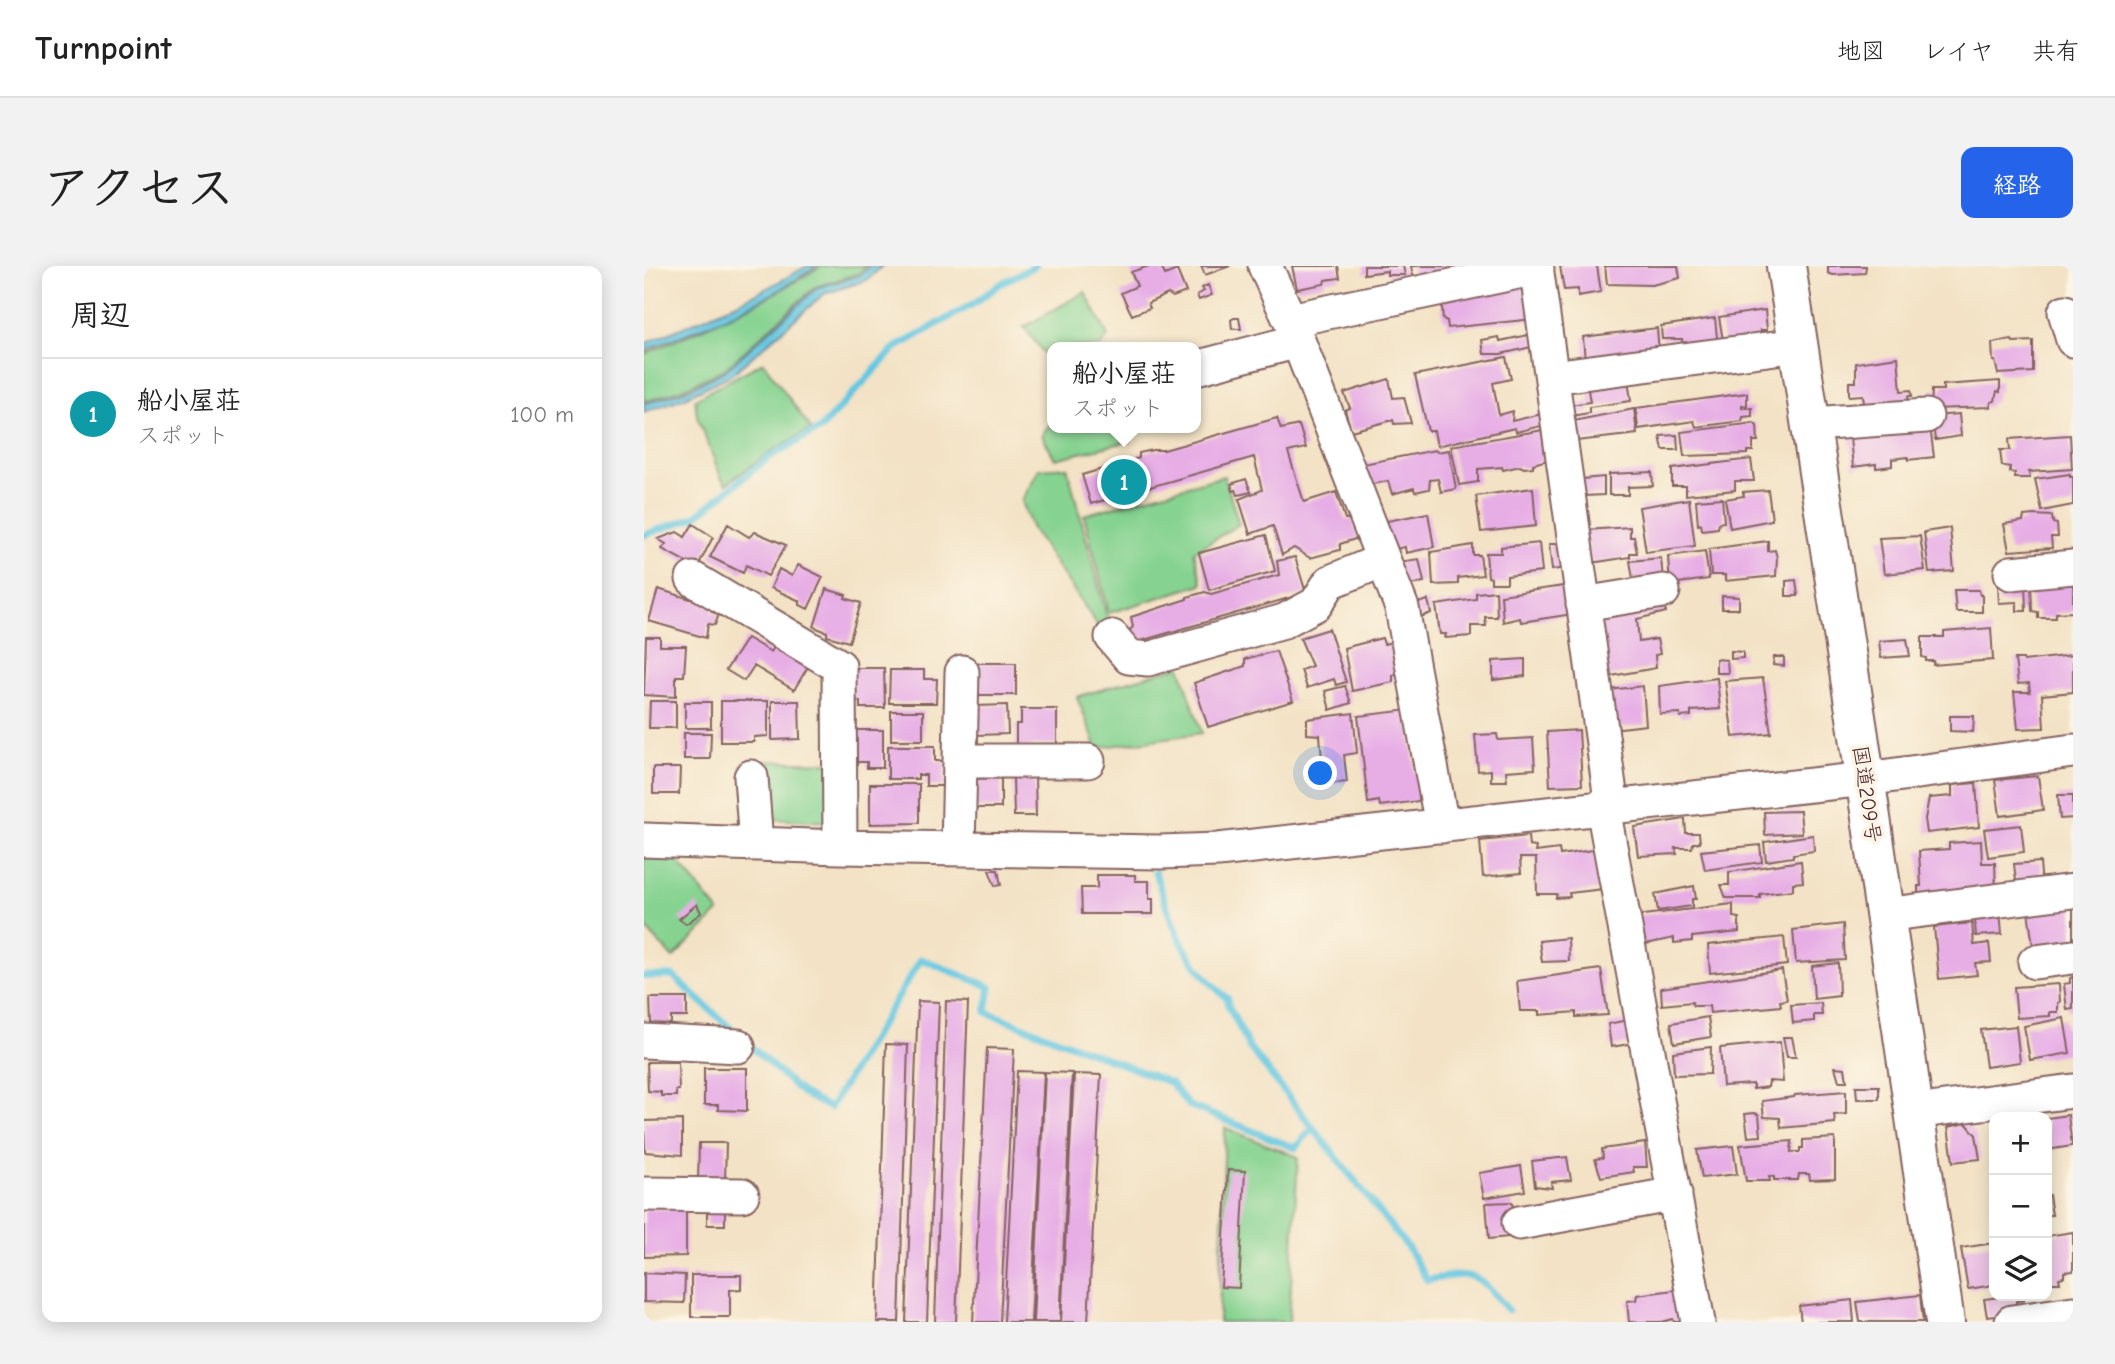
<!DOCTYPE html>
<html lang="ja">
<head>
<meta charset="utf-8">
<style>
	body { margin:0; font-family:"Comic Neue","Klee One",sans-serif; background:#f2f2f2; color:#222 }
	.controls { position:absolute; right:21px; bottom:21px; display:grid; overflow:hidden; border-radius:14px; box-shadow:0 4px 18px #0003 }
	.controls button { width:63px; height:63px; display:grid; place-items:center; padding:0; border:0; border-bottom:2px solid #e0e0e0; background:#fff; color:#222; font:35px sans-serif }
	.you { position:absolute; left:677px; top:508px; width:24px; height:24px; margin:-18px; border:5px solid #fff; border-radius:50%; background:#1a73e8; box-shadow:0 0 0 10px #1a73e833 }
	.badge { display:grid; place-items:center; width:46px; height:46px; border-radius:50%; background:#2563eb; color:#fff; font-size:23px; font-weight:700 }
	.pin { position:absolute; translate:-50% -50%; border:4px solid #fff; box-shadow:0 2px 7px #0006 }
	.popup { position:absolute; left:403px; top:76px; width:154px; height:91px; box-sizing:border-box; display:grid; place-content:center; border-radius:14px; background:#fff; filter:drop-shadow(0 2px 5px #0005); font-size:23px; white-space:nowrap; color:#767676 }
	.popup b { font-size:26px; color:#222 }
	.popup::after { content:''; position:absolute; left:50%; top:100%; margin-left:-14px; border:14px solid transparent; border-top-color:#fff }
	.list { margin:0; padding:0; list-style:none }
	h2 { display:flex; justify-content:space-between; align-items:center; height:91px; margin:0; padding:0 28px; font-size:30px }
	h2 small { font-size:23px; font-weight:400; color:#767676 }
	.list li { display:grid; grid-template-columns:46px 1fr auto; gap:21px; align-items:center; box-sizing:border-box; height:112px; padding:0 28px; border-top:2px solid #e0e0e0 }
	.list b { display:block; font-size:26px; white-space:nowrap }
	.list p { margin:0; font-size:23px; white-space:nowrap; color:#767676 }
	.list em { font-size:23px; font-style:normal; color:#767676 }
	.icon { flex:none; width:38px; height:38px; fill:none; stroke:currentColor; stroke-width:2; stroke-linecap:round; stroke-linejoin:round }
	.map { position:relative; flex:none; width:1429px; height:1056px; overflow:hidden; border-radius:14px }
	header { display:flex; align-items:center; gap:42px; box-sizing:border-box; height:98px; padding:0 35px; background:#fff; border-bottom:2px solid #e0e0e0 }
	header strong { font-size:33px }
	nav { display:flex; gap:38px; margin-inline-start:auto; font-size:24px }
	.intro { display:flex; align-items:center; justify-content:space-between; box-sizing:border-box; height:168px; padding:0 42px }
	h1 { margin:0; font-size:49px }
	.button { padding:18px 32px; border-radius:14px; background:#2563eb; color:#fff; font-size:24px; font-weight:700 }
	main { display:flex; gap:42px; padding:0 42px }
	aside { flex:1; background:#fff; border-radius:14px; box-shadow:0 4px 18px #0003 }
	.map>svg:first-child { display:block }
</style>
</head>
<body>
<header>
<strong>Turnpoint</strong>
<nav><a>地図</a><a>レイヤ</a><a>共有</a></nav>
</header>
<div class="intro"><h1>アクセス</h1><a class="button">経路</a></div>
<main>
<aside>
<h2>周辺<small></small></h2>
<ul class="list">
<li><span class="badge" style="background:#0f9aa8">1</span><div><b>船小屋荘</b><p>スポット</p></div><em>100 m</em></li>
</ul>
</aside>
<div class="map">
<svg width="1429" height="1056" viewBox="0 0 1429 1056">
	<rect width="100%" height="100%" fill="#fcf5e5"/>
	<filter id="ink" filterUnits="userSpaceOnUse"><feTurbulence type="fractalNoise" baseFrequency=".0143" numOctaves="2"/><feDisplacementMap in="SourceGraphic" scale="14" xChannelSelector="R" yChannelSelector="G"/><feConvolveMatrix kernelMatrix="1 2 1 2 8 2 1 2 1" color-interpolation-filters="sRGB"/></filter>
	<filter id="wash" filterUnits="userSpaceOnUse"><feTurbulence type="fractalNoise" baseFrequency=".00686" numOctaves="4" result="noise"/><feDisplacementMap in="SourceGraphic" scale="28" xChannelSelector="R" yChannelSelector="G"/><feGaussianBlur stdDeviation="1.57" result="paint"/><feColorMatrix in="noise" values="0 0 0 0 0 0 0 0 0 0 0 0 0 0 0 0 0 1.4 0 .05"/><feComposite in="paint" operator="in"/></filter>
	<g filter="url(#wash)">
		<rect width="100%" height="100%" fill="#f3e2c5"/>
		<path fill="#86d391" stroke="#68795e" stroke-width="2" d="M177 0H223L215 7 171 21 81 103 41 122 0 136V88C62 62 120 37 177 0Z
			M441 26 464 70 456 81H408V98L380 61Z
			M119 96 167 163 126 186 82 218 77 211 53 150 51 133Z
			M408 156V162H483L486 175 411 193 398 169Z
			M423 201 464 354 454 360 388 263 378 235 395 203Z
			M580 210 595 258 550 286 558 318 465 347 440 249Z
			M536 400 558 467 453 482 433 431Z
			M119 495 187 497 189 556 124 553Z
			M0 591 32 593 75 646 29 692 0 660Z
			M581 862 654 891 645 1056H575Z"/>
		<path fill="#63c7e1" stroke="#567386" stroke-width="2" d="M163 0H173L132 26 83 51 0 85V78C56 54 111 31 163 0Z
			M226 0H238L223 14 180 28 87 109 39 132 0 146V138L43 124 81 105 173 22 217 9Z"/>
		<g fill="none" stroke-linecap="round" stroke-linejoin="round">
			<path stroke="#63c7e1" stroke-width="7" d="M0 269 51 251 125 191 176 163 251 82 329 38 358 17 391 0
				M511 606C527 658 541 697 584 733V739L605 781 764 982 783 1014C834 1005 831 1006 864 1044
				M0 710H29L94 769
				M103 777 159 828 186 842 277 693 346 721 342 746 527 817 544 839 651 882 665 866 671 864"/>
		</g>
		<g id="blocks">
			<path fill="#e7aee6" d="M505 0H517L521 9 533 4 542 26 529 31 524 28 504 37 506 42 488 49 477 27 493 20 487 6Z
				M557 0H586L561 9Z
				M648 0H694L696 12 681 14 680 18 653 23Z
				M720 0H759L761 9H743V5L720 8Z
				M767 0H860L770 15Z
				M916 0H953L957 26 934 30V23L920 24Z
				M961 0H1034L1036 12 1008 19 963 18Z
				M1184 0H1222L1221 7 1189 9 1184 7Z
				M878 15 891 53 804 62 803 55 799 53 797 29Z
				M564 19 568 29 555 34 553 29 560 25 558 22Z
				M1121 44 1123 64H1117L1119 75 1080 80 1075 51Z
				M590 52H595L597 63H588L587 54Z
				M1071 52 1074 82 1039 87 1038 73H1018L1017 60Z
				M1013 62 1015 87 941 95 939 71Z
				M889 68 892 80 857 88H840L838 74 855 71 856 75Z
				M1368 74 1369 76 1389 75V106L1354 108 1351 95H1349L1348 77Z
				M862 91 867 113 849 117 855 149 869 145 868 155 902 147 901 159 872 166 871 162 793 180 790 165H784L771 109Z
				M1254 91 1257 125 1267 124 1268 130H1264L1265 140 1222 154 1219 129 1205 130V116H1212V97Z
				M983 106 987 135 945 141V147L927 150 926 139 946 136 942 111Z
				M745 113 749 132 760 131 767 157 750 158 749 154 707 165 701 144 706 142 700 127Z
				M1356 115V126L1353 125 1351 135 1347 136 1346 141 1287 143 1288 124H1299V119Z
				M1103 127V140L1098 139V142H1108V150L1099 151 1098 155 1052 161 1050 155 994 163 992 142Z
				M990 143 993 168 933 175 929 155Z
				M1315 148 1317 170 1291 174 1288 150Z
				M633 152 637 163 655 159 662 182 644 186 660 236 692 226 701 253H708L714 272 696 278V284L666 292 650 282 638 289 629 260 606 268 595 233 618 224 610 191 447 238 438 209 495 192V187L509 184H520Z
				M1285 153 1290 191 1264 194V191L1248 193V200L1232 202V198L1209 201 1205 162Z
				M1110 157 1113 160 1114 175H1109V185H1103V188L1040 190 1037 166Z
				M899 164 907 193 889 198V201L880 202 876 200 859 204 858 201 834 203V216L815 219 807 180Z
				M1033 169 1034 184H1019L1016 170Z
				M1426 169 1428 203 1385 206 1386 212H1371V207L1366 206V201L1358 200 1356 184H1366L1365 173Z
				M791 184 793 186 805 184 812 223 797 226 794 213 786 214 785 223 771 226 770 222 748 228 744 215 718 220 714 199Z
				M1107 193 1110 215H1091V224L1042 229V220H1028V203Z
				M1008 206 1009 220 984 221V229H965V208Z
				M1426 208V211H1429V239L1398 245 1391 213Z
				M960 211V229L941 230 937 226 938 213Z
				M602 213 607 226 594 229 592 224 589 225 587 218Z
				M889 222 892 260 837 266 832 230Z
				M1124 224 1128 254 1086 262 1081 233 1100 230 1099 226Z
				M1078 232 1080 256 1075 257 1074 262 1058 264 1057 258 1054 259 1052 234Z
				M1045 233 1051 280 1002 286 995 241Z
				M784 247 790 281 762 287 761 281 742 285 738 256Z
				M1390 249 1408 250 1409 257 1413 258 1414 271H1407L1408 282 1365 285 1360 258 1379 255 1380 250Z
				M49 258 69 271 53 302 18 283 22 278 14 273 33 266 41 271Z
				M84 258 105 271 111 266 142 279 124 310 102 299 99 307 66 291Z
				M986 261V271H990L993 287H986V291L947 297 942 264Z
				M1306 262 1310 305 1285 307 1280 266Z
				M622 269 631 305 565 324 555 287Z
				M1276 270 1281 304 1240 308 1235 272Z
				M1124 275V285L1131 284 1133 292 1132 310 1081 315V309H1067L1065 283Z
				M895 277 898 306 863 310V317H847V312L844 311 842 287H857V281Z
				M905 278H920L922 302 908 304Z
				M829 279V289H836L839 309 814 312V318L789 319 787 286Z
				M1061 285 1065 313 1026 318 1024 290Z
				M651 291 662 327 486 378 483 367 489 361 487 351 543 333V331L561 326 567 328 635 309 633 295Z
				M1017 292 1019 314 990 319 986 295Z
				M775 293 780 316 760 320 754 296Z
				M154 299 179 311 164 343 156 339V335L127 322 135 303 148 310Z
				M1429 311V346L1412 347V352H1394V346L1388 345 1387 318Z
				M1152 314 1154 330H1142V315Z
				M1381 317 1382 345H1373V336L1355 337 1354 318Z
				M927 319 929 348 877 356 876 352 859 356 857 329Z
				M14 323 69 340 68 346 75 348 71 359 64 358 62 372 5 355Z
				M182 323 202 329 201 332 217 337 205 376 183 370V366L170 361Z
				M1310 324H1335L1336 329H1338V346H1312Z
				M852 325 853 351H841L842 360H827V370L801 372 802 368H796L792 339 832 333V327Z
				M1078 330 1095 331V343H1078Z
				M1018 332 1022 346 993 353 995 376 1013 373 1016 388 1011 389 1012 402 962 411 953 344Z
				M784 334 787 347 771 353 767 339Z
				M1347 362 1349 394 1289 399 1290 395H1282V392L1278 391V371H1300V366Z
				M685 363 702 416 692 419 690 413 663 422 657 404 668 400 656 372Z
				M2 371H16V380H42L40 410H32V431L0 429Z
				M103 372 127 386 134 375 168 394 150 424 110 400 100 415 82 404Z
				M738 372 740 378 757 374 763 406 749 409V416L708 425 700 382Z
				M1263 373 1266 390 1237 392 1235 375Z
				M632 385 649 435 564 461 550 417 601 400V393Z
				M1087 385 1099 386V392L1087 393Z
				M1429 389V426L1398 429 1400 462 1374 463 1370 426H1386L1385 417 1374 418 1371 393H1379L1380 395Z
				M1130 391H1140V400L1129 399Z
				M881 393V410L849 414V395Z
				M1072 393 1083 394 1084 407H1072Z
				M328 397H372V429H329Z
				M209 402H240L241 442H216V435H208Z
				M246 404H280V413H293L292 437H245Z
				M1073 412 1076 443 1047 445V450L1036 451V447L1016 448 1015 420Z
				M1119 412 1127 467 1089 471 1081 415Z
				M701 420 707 437 686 444 681 425Z
				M999 420 1002 459 969 463 965 424Z
				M6 435H32V462H5Z
				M77 435H124V470L110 471V476H77Z
				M128 435H155L156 473 128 474Z
				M41 436H67V462H41Z
				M363 439 364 468 331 469V440Z
				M377 443H413V478L392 479 372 484V458H377Z
				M764 444 771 507 778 506 783 534 736 540 735 535 724 537 714 450Z
				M247 445H279V474H247Z
				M709 447 713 487 700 489 703 516 680 518 676 469 663 468V453Z
				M1306 450H1330L1329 466 1306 465Z
				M207 464H239V502H223V496H207Z
				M935 464 938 519 906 520 903 466Z
				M40 467H67L66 493H40Z
				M853 468 854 474 889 472 891 503 862 505 863 515H847V504L834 505 831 469Z
				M244 480H291V495H301V520H282V509H274V513H244Z
				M9 502H36L35 528H9Z
				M391 510 392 550H370L369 511Z
				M1394 510 1399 544 1356 550 1351 514Z
				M357 512V542H330V513Z
				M1332 517 1335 561 1283 567 1281 553 1285 532 1308 530V519Z
				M226 518H275V557L226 558Z
				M1414 529H1429V552L1416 553Z
				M1156 545 1158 567 1121 569 1120 546Z
				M1041 553 1042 567H1055L1056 577H1049L1048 582H1031L1033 588 994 590 990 561Z
				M1377 559 1380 586 1344 591 1340 563Z
				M1169 569 1170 585 1149 588V591L1122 595 1120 576Z
				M884 570 885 580 892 581 891 586 915 583 916 589 955 583 959 623 925 627 926 631 912 632 913 628H893L892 592H876L877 607 839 611 836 575Z
				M1337 575 1338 597H1351L1352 629 1281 634 1274 628V620H1277L1275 585 1305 583V577Z
				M1116 579 1118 596 1061 604 1057 585Z
				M1157 595 1159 616 1149 617V624L1116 628V632H1082L1077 619H1085V606Z
				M1396 596 1398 621 1373 623 1370 598Z
				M345 604H354L357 619 351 620Z
				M453 609H491V615H505V633H509V648H438L437 622H453Z
				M1050 620 1052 633H1048V640L1014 645 1011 628Z
				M1429 636V674L1389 680 1384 645Z
				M53 638 57 647 42 658 35 653Z
				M1089 638V651L1095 652V666L1048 671V675L1030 677V672L997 679 991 650Z
				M1356 644 1358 668 1332 670 1330 646Z
				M1328 657 1330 679 1345 677 1347 696 1331 697 1333 709 1295 713 1290 661Z
				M1199 658 1201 694 1152 697 1149 664Z
				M1140 671 1143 699 1066 707 1064 679Z
				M924 672 925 695 898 696 895 675Z
				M1194 697 1195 730 1170 733 1168 700Z
				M957 703 964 749 932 751V746L895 749V745H876L873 715Z
				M1138 704 1143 734 1136 735 1137 740 1066 747 1065 740H1049L1048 736 1018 739 1017 722Z
				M1429 711V743L1423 744 1420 718 1426 717V712Z
				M1415 718 1416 736 1414 737V746H1406V750L1373 752 1370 721Z
				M6 732H43V751H27V758L7 757Z
				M274 735 295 736 283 1056H262Z
				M302 735 324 736 312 1056H291Z
				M1177 737 1178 749H1170V755L1149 757 1147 739Z
				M1064 751 1067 771 1030 777 1027 757Z
				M1420 752 1426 787 1386 794 1380 760Z
				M989 753 991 777 967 781 964 758Z
				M1372 760 1376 796 1342 801 1337 764Z
				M1139 771H1148L1152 791H1143Z
				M1136 776 1139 816 1125 815 1124 821 1109 823V818L1079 820 1076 782Z
				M242 778 264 779 255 1056H233Z
				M1067 781 1066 808 1030 809 1029 786Z
				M343 782 370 783 356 1056H329Z
				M3 796H34L35 824H32V830H17V826L4 825Z
				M1191 801 1201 802 1203 815H1195Z
				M60 802H103V845L74 844V839H60Z
				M373 805 400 806 387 1056H360Z
				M401 806 428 807 416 1056H389Z
				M430 808 457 809 444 1056H417Z
				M1212 820H1235V833H1213Z
				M1202 825V848L1190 849 1191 857 1137 862 1136 852 1120 851 1118 835 1150 831 1151 829Z
				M1111 847 1115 849 1117 870 1104 871 1101 848Z
				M1424 849 1428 880 1403 884V852Z
				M38 854V889L1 886 0 855Z
				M1322 857 1332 869 1336 893 1309 896 1304 861Z
				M1191 872V913L1166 914 1165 908H1155L1154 914H1130V911L1125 910 1126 915H1102L1096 879 1148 875 1147 886H1156V882H1159V874Z
				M55 877H82L81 915 54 916Z
				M1001 877 1003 901H989L990 906 957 911 951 893 959 892 958 883Z
				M1089 880 1093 908 1058 912 1053 884Z
				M923 891 927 914 907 916 908 922 891 920 888 895Z
				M877 900 881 925 840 932 835 907Z
				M584 904 601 905 595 1022 577 1021Z
				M1403 929H1405L1408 949H1403Z
				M868 936 873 970 845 973 842 937Z
				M0 943H42V990L0 991Z
				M63 944H81V959H63Z
				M1429 966V1005L1420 1006V1011L1415 1012 1416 1017H1403V970Z
				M1350 977V1019L1324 1023 1317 982Z
				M0 1007 41 1009 40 1037 0 1036Z
				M47 1009H97V1023L86 1024V1051H47Z
				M1037 1023 1045 1056H1030L1029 1053 1018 1056H985L983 1035 992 1034 993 1029Z
				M1276 1029 1279 1056H1216L1213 1036Z
				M1364 1030H1380V1034L1372 1035 1373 1048 1343 1051 1340 1033Z
				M1208 1034 1210 1056H1157L1155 1040Z"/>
		</g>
	</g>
	<g filter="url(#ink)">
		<use href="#blocks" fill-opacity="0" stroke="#856361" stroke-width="2"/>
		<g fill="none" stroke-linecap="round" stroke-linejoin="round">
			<g stroke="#856361" stroke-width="37">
				<path id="minor" d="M621 0 646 54 758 342 798 560
					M892 0 968 541
					M1421 46 1429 74
					M646 54 893 2
					M552 102 654 75
					M908 111 1155 79
					M1168 158 1282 150
					M1367 307 1429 301
					M49 313 195 400 196 581
					M939 338 1019 325
					M468 371 485 391 504 393 640 355 672 338 686 316 739 294
					M316 495H444
					M107 511 112 578
					M959 542 1054 1056
					M0 574 196 581 516 586 574 584 1222 513 1429 485
					M314 583 318 406
					M1240 649 1429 625
					M1391 696 1429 691
					M0 775 94 780
					M1270 846 1429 825
					M0 928 98 929
					M875 957 1031 928
					M1368 1056 1429 1047"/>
			</g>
			<g stroke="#856361" stroke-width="42">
				<path id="highway" d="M1142 0 1215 470 1301 1056"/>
			</g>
			<use href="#minor" stroke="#fff" stroke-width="33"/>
			<use href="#highway" stroke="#fff" stroke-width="38"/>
		</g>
	</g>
	<g text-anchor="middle" stroke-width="7" stroke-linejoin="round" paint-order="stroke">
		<g font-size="21" fill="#4a1f2b" stroke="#fcf5e5">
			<text transform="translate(1223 528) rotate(82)" y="7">国道209号</text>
		</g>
	</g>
</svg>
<div class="controls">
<button>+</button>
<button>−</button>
<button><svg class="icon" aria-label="layers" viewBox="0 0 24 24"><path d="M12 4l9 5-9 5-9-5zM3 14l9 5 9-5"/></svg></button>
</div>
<div class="you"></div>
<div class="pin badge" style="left:480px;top:216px;background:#0f9aa8">1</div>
<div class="popup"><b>船小屋荘</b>スポット</div>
</div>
</main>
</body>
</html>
